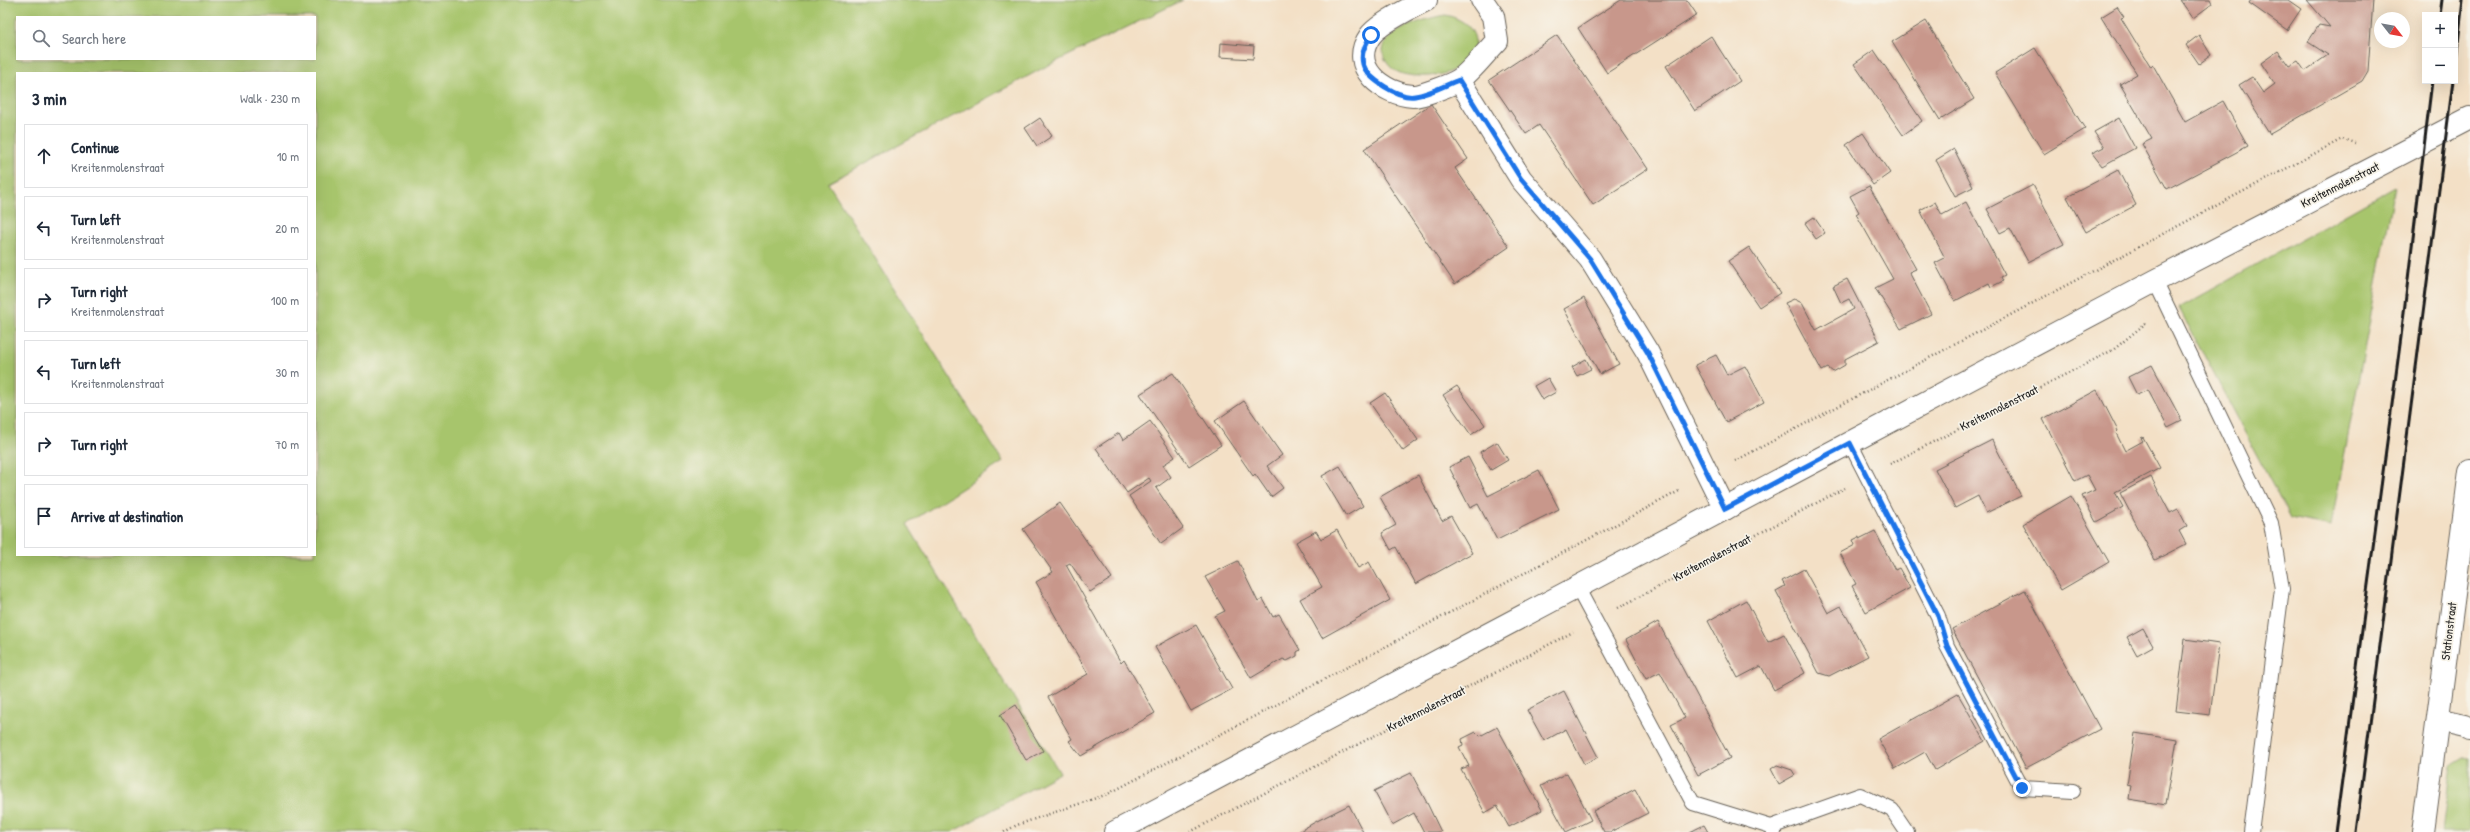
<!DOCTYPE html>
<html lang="en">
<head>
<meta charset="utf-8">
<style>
	body { margin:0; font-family:"Patrick Hand",sans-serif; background:#f6f6f7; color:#1f2937 }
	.controls { position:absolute; right:12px; top:12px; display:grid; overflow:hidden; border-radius:0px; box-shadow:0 4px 16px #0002 }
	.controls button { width:36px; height:36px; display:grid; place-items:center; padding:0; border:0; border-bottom:1px solid #e0e1e3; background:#fff; color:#1f2937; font:20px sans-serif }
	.compass { position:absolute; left:2374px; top:12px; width:36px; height:36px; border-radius:50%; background:#fff; box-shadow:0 4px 16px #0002; rotate:121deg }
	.stop { position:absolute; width:12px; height:12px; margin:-9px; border:3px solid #1a73e8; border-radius:50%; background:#fff }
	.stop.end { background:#1a73e8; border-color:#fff; box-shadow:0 1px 4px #0008 }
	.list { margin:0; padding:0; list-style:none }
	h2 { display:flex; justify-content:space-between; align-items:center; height:52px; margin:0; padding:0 16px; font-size:17px }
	h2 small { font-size:13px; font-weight:400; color:#747a83 }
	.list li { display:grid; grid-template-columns:26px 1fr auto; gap:12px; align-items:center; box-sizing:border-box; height:64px; margin:0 8px 8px; padding:0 8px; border:1px solid #e0e1e3; border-radius:0px }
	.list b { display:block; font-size:15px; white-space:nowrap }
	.list p { margin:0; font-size:13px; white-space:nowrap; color:#747a83 }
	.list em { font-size:13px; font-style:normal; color:#747a83 }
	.icon { flex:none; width:22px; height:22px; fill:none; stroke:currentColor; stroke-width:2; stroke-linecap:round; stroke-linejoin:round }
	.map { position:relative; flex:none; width:2470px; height:832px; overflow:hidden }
	.search { position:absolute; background:#fff; box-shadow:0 4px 16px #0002; left:16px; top:16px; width:300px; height:44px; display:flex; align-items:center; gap:10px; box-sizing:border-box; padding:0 14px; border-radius:0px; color:#747a83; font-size:15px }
	.panel { position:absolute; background:#fff; box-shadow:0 4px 16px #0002; left:16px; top:72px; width:300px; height:484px; border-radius:0px }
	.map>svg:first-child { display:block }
</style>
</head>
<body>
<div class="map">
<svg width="2470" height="832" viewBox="0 0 2470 832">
	<rect width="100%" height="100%" fill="#f7f3e8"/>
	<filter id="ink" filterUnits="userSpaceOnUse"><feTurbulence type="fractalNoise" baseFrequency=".025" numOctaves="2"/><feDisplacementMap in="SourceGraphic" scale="8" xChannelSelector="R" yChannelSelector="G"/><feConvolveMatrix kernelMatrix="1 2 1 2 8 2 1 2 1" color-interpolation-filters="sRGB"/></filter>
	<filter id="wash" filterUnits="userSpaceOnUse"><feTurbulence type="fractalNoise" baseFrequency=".012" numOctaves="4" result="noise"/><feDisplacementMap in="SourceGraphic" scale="16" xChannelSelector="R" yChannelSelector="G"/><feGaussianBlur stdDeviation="0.9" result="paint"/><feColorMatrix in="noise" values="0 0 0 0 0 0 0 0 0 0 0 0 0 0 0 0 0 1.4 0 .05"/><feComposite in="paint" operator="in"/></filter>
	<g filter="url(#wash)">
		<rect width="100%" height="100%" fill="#f3e0c6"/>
		<path fill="#a7c56c" stroke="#627044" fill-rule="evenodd" d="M0 0H1183L1045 67 828 183 1003 462 907 524 1060 773 952 832H0ZM17 17H315V59H17ZM17 73H315V555H17Z
			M1445 15C1481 22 1486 55 1453 70 1440 77 1423 77 1408 75 1400 74 1390 69 1386 61 1369 33 1428 18 1445 15Z
			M2395 187 2331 526 2290 518 2179 308Z
			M2464 757 2470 758V832H2442L2451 765Z"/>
		<g id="blocks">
			<path fill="#c8978b" d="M1621 0H1687L1697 15 1607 73 1578 28Z
				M2180 0H2210L2212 4 2193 18Z
				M2251 0H2288L2301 9 2287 30 2249 3Z
				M2307 0H2373L2368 71 2362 81 2270 134 2239 85 2252 77 2263 93 2275 84 2261 63 2278 51 2289 66 2298 61 2305 71 2328 55 2308 42 2319 25 2330 27Z
				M2117 7 2124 17 2121 18 2151 67 2153 65 2185 122 2223 101 2248 146 2167 189 2142 144 2152 139 2120 84 2137 74 2101 17Z
				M1926 21 1974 99 1940 120 1892 42Z
				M1557 35 1648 169 1593 205 1539 125 1526 134 1489 80Z
				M2199 35 2211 55 2199 64 2186 45Z
				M1711 36 1740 81 1695 111 1666 66Z
				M1221 43 1254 46 1253 59 1220 57Z
				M2035 48 2085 129 2044 154 1995 73Z
				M1874 50 1922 121 1903 135 1854 64Z
				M1431 104 1468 159 1455 168 1509 247 1455 284 1364 149Z
				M1040 118 1052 136 1037 146 1025 128Z
				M2119 118 2135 148 2102 166 2092 153 2104 147 2094 132Z
				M1863 133 1890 173 1873 185 1846 145Z
				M1954 149 1973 187 1955 196 1936 160Z
				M2118 170 2136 205 2086 232 2067 197Z
				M2033 185 2064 244 2028 262 2010 228 2000 233 1987 209Z
				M1869 186 1916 269 1909 272 1931 314 1901 329 1875 288 1893 279 1856 214 1859 212 1850 196Z
				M1935 202 1942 215 1966 202 2005 275 2001 277 2003 281 1991 287 1989 283 1955 301 1935 263 1945 258 1920 210Z
				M1814 217 1825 233 1816 239 1805 223Z
				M1749 247 1780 293 1759 307 1728 261Z
				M1847 279 1879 341 1845 359V365L1833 372 1828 368 1822 371 1785 303 1794 299 1802 303 1816 330 1854 309 1849 299 1841 303 1833 286Z
				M1584 298 1619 364 1600 374 1564 309Z
				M1716 355 1727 375 1745 366 1764 402 1726 422 1695 365Z
				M1586 359 1591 369 1577 376 1572 367Z
				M2152 365 2182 421 2168 428 2148 390 2137 395 2128 377Z
				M1173 373 1221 445 1189 466 1140 394Z
				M1548 378 1556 392 1542 400 1534 386Z
				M1457 386 1485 425 1471 435 1443 395Z
				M2097 390 2118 431 2116 433 2125 451 2143 441 2141 438 2143 437 2160 468 2115 492 2123 507 2096 522 2082 496 2095 490 2087 475 2075 481 2043 419Z
				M1385 393 1418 440 1403 451 1370 403Z
				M1244 401 1282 455 1267 466 1283 488 1271 497 1255 474 1253 476 1215 421Z
				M1150 421 1175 457 1163 465 1171 477 1156 488 1183 528 1161 544 1129 496 1151 481 1149 478 1127 493 1096 448 1119 433 1123 440Z
				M1992 440 2021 496 1986 513 1978 496 1955 508 1935 469Z
				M1497 442 1508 460 1491 470 1480 452Z
				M1468 457 1488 496 1539 470 1559 509 1497 540 1478 504 1470 508 1449 467Z
				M1340 466 1363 506 1346 516 1322 476Z
				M1418 475 1442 521 1451 516 1472 553 1416 584 1396 547 1391 550 1382 533 1396 525 1380 497Z
				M2151 477 2170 513 2178 509 2187 526 2179 531 2186 544 2155 560 2120 493Z
				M2071 496 2109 562 2061 590 2023 524Z
				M1060 503 1112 578 1090 592 1070 563 1066 565 1121 663 1124 660 1155 713 1081 756 1069 741 1072 739 1048 697 1088 674 1036 582 1053 572 1023 529Z
				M1337 530 1358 568 1369 562 1390 600 1322 638 1300 599 1322 587 1296 542 1316 531 1321 539Z
				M1875 531 1895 570 1899 568 1910 588 1866 612 1852 586 1856 584 1840 553 1855 545 1853 540 1859 537V539Z
				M1238 561 1258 602 1263 599 1273 617 1279 614 1300 650 1297 652V656L1287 661 1283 659 1251 678 1215 616 1225 611 1205 577Z
				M1804 569 1828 613 1841 606 1868 656 1829 676 1819 673 1776 591 1785 586 1782 581Z
				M2025 590 2100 729 2026 768 1952 629Z
				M1746 600 1768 642 1784 634 1805 673 1774 690 1761 666 1738 678 1708 621Z
				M1658 622 1730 758 1698 775 1671 725 1685 718 1660 672 1646 679 1626 640Z
				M1196 625 1232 689 1191 711 1155 647Z
				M2143 628 2153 646 2137 655 2127 637Z
				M2185 639 2219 644 2210 715 2176 711Z
				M1564 691 1598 757 1584 764 1566 729 1544 741 1527 710Z
				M1958 694 1985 741 1935 770 1925 752 1895 769 1878 739Z
				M1016 705 1043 751 1026 760 1000 715Z
				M1497 727 1542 810 1509 827 1497 806 1485 813 1461 769 1469 766 1459 747 1463 745 1462 739 1476 732 1480 736Z
				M2135 733 2177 740 2166 805 2129 799 2131 785 2127 784Z
				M1777 765 1792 770 1795 775 1779 784 1771 769Z
				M1411 773 1428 805 1441 832H1424L1414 813 1392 825 1374 791Z
				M1567 773 1591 820 1566 832 1541 786Z
				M1635 789 1648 813 1610 832H1604L1593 811Z
				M1349 805 1363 832H1298L1317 821Z
				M1704 825 1708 832H1690Z"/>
		</g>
	</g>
	<g filter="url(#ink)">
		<use href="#blocks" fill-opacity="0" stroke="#676158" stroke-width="1"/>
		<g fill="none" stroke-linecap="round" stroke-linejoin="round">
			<g stroke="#676158" stroke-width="16">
				<path id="service" d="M2155 281 2271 523 2282 589 2251 832
					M1850 443 1938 616 1947 646 2022 788 2073 791
					M1577 587 1693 803 1771 827 1774 832
					M1771 827 1860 795 1892 810 1907 832"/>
			</g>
			<g stroke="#676158" stroke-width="24">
				<path id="minor" d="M1426 0C1412 7 1378 24 1370 36 1348 67 1383 94 1413 96 1419 97 1453 84 1459 80 1471 72 1486 52 1497 41L1493 16 1482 0
					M1459 80 1521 179 1590 259 1648 353 1725 509
					M2438 719 2464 725 2470 729
					M2423 832 2470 471"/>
			</g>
			<g stroke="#676158" stroke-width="24">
				<path id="tertiary" d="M1115 832 2155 281 2470 118"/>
			</g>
			<path stroke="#676158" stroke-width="2.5" stroke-dasharray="1 3" stroke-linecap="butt" d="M1735 461 2342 139 2355 143
				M1890 464 2113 350 2146 323
				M1618 608 1845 488
				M1004 832 1017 825 1108 794 1681 490
				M1190 832 1573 632"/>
			<use href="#service" stroke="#fff" stroke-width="14"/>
			<use href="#minor" stroke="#fff" stroke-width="22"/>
			<use href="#tertiary" stroke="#fff" stroke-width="22"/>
			<path stroke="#1c1c1c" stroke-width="3" d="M2440 15 2442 0
				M2455 69 2463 0
				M2335 832 2401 337 2432 81
				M2356 832 2453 81"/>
		</g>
	</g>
	<g fill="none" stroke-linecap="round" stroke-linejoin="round" filter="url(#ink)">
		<path stroke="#1a73e8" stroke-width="5" d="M1371 35C1366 44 1360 53 1363 64 1367 79 1400 99 1415 96 1430 94 1445 85 1459 80L1521 179 1590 259 1648 353 1725 509 1850 443 1938 616 1947 646 2022 788"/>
	</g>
	<g text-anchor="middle" stroke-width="3.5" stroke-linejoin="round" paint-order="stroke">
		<g font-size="12" fill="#1c1c1c" stroke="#f7f3e8">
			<text transform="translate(2340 185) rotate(-27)" y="4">Kreitenmolenstraat</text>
			<text transform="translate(1999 408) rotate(-27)" y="4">Kreitenmolenstraat</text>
			<text transform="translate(1712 558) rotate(-28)" y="4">Kreitenmolenstraat</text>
			<text transform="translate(2449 631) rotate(-83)" y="4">Stationstraat</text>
			<text transform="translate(1426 709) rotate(-27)" y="4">Kreitenmolenstraat</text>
		</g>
	</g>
</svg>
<div class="controls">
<button>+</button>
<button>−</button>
</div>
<svg class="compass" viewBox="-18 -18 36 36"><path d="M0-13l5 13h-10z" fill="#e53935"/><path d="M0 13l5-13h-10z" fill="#747a83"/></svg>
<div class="stop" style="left:1371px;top:35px"></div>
<div class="stop end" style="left:2022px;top:788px"></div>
<div class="search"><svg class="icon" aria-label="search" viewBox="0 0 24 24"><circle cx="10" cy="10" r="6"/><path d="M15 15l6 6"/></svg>Search here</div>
<section class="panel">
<h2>3 min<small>Walk · 230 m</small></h2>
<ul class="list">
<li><svg class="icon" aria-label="ahead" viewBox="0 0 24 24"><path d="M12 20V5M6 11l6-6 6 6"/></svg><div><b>Continue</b><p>Kreitenmolenstraat</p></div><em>10 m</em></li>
<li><svg class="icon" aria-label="left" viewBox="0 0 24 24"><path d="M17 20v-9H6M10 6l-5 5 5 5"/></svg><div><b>Turn left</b><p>Kreitenmolenstraat</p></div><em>20 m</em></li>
<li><svg class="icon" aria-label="right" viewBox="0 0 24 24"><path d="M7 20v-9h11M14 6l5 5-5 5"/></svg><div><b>Turn right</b><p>Kreitenmolenstraat</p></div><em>100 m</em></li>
<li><svg class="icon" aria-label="left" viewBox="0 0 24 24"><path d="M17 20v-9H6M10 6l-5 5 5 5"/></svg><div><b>Turn left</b><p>Kreitenmolenstraat</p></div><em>30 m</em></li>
<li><svg class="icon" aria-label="right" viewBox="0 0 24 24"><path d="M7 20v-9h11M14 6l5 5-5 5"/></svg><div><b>Turn right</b></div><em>70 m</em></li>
<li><svg class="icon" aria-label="arrive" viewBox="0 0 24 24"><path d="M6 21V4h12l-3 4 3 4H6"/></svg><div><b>Arrive at destination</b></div></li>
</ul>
</section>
</div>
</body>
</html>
